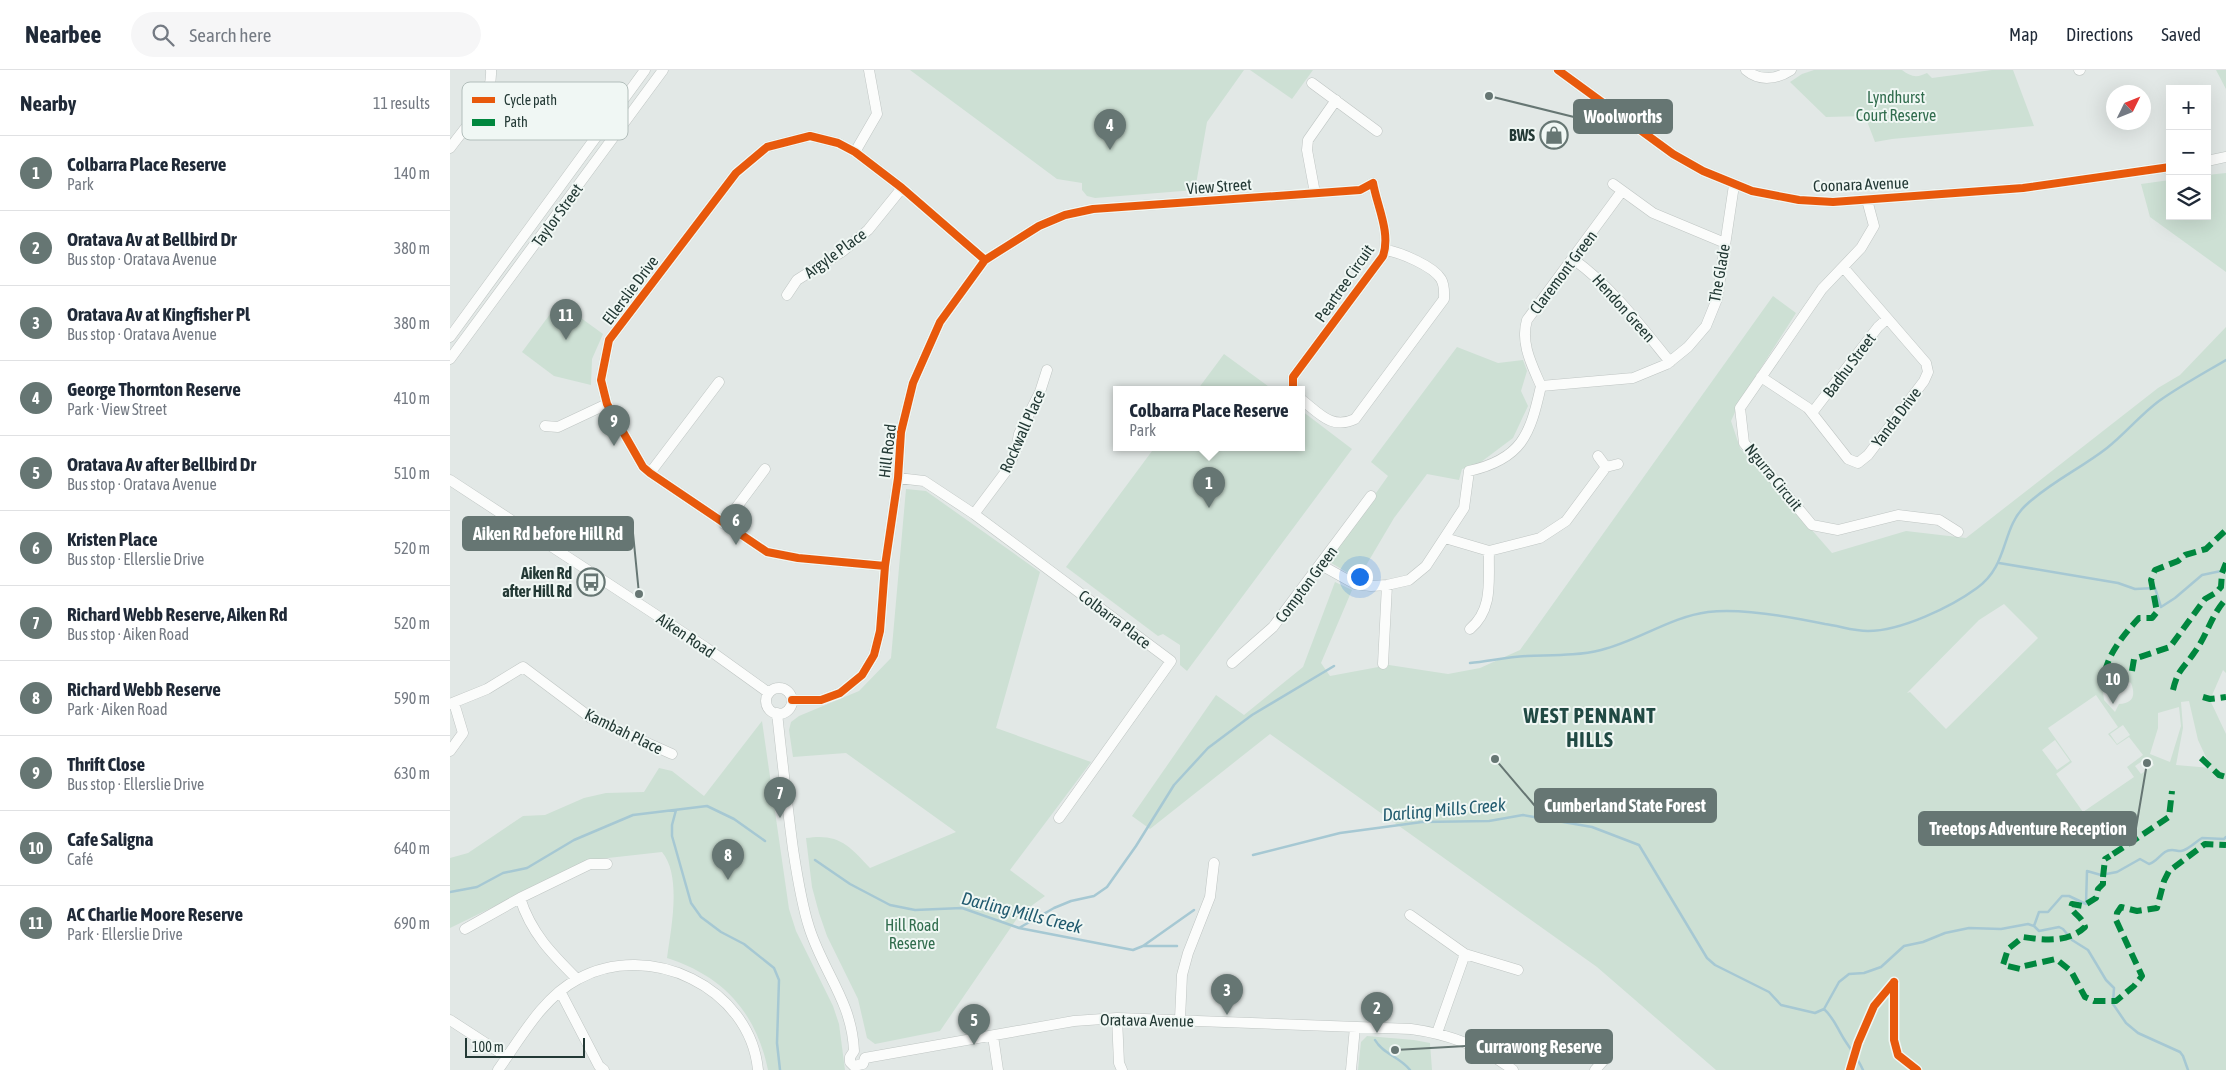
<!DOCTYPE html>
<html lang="en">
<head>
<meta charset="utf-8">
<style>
	body { margin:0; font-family:"Asap Condensed",sans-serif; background:#f6f6f7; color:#1f2937 }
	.controls { position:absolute; right:15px; top:15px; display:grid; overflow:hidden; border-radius:0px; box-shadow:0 5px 20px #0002 }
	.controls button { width:45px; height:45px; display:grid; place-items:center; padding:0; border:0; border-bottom:1px solid #e0e1e3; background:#fff; color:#1f2937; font:25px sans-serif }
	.compass { position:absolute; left:1656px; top:15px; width:45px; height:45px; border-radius:50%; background:#fff; box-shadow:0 5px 20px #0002; rotate:47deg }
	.scale { position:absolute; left:15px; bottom:12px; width:120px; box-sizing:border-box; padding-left:5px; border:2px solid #233935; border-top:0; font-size:14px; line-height:18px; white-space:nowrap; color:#233935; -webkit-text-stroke:4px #f0f7f4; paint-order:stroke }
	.you { position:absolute; left:909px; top:506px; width:18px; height:18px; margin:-12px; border:4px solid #fff; border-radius:50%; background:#1a73e8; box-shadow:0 0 0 8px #1a73e833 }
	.badge { display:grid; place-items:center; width:32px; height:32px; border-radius:50%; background:#667673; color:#fff; font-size:16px; font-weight:700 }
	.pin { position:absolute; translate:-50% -41px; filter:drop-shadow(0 1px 2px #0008) }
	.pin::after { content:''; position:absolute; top:26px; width:18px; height:15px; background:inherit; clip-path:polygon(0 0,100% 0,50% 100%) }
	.popup { position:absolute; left:663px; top:316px; width:192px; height:65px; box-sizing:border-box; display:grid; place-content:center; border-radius:0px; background:#fff; filter:drop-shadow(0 1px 4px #0005); font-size:16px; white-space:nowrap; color:#747a83 }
	.popup b { font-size:19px; color:#1f2937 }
	.popup::after { content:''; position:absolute; left:50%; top:100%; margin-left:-10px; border:10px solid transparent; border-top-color:#fff }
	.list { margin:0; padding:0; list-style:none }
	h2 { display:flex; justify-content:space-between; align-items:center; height:65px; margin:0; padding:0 20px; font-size:21px }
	h2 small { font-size:16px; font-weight:400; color:#747a83 }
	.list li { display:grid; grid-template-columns:32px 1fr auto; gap:15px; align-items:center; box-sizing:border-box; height:75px; padding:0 20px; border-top:1px solid #e0e1e3 }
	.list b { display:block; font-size:19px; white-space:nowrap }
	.list p { margin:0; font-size:16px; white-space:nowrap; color:#747a83 }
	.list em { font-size:16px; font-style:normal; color:#747a83 }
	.icon { flex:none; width:28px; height:28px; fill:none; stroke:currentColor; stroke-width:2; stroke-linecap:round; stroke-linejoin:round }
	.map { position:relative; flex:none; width:1776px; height:1000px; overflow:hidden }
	header { display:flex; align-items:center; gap:30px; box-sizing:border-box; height:70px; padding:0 25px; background:#fff; border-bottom:1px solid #e0e1e3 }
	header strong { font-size:24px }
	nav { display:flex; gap:28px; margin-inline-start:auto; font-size:18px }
	.search { width:350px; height:45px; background:#f6f6f7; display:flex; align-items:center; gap:12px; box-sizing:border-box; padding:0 18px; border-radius:28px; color:#747a83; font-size:19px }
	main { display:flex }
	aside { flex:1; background:#fff }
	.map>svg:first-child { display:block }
</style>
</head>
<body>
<header>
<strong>Nearbee</strong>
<div class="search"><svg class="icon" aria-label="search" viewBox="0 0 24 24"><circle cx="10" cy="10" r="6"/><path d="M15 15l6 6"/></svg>Search here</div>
<nav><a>Map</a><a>Directions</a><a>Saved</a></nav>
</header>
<main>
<aside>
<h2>Nearby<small>11 results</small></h2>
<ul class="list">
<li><span class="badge">1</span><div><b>Colbarra Place Reserve</b><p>Park</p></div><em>140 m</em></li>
<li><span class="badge">2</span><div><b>Oratava Av at Bellbird Dr</b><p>Bus stop · Oratava Avenue</p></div><em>380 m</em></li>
<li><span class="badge">3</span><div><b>Oratava Av at Kingfisher Pl</b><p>Bus stop · Oratava Avenue</p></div><em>380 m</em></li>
<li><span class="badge">4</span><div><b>George Thornton Reserve</b><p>Park · View Street</p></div><em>410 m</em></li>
<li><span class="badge">5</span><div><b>Oratava Av after Bellbird Dr</b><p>Bus stop · Oratava Avenue</p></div><em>510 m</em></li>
<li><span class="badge">6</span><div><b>Kristen Place</b><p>Bus stop · Ellerslie Drive</p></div><em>520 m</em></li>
<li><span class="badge">7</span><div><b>Richard Webb Reserve, Aiken Rd</b><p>Bus stop · Aiken Road</p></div><em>520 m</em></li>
<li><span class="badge">8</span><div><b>Richard Webb Reserve</b><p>Park · Aiken Road</p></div><em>590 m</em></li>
<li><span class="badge">9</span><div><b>Thrift Close</b><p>Bus stop · Ellerslie Drive</p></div><em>630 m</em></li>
<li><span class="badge">10</span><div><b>Cafe Saligna</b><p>Café</p></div><em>640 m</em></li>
<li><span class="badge">11</span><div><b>AC Charlie Moore Reserve</b><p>Park · Ellerslie Drive</p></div><em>690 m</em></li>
</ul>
</aside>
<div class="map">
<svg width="1776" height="1000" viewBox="0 0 1776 1000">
	<rect width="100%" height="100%" fill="#e2e8e6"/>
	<path fill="#cde0d4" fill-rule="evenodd" d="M460 0H794L757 52 745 120 645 128 637 126 632 120V113L607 109Z
		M800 0H863L842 29Z
		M1364 0H1452C1461 7 1467 8 1477 3L1482 8 1542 0H1563L1584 56 1442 69 1425 72 1415 46 1376 47 1340 12 1352 4Z
		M1766 0H1776V19Z
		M1776 103V202L1700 147 1691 114 1720 110V146H1757V105Z
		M1323 226 1346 243 1291 329 1281 351 1290 378 1382 483 1456 461 1516 468 1708 318 1730 305 1776 257V603L1773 600 1760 630 1776 664V1000H1266L1147 897 820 664 700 759 682 746 766 625 794 645 853 597 885 512 902 520 871 593 880 606 939 595 998 604 1030 598 1070 580ZM1554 534 1588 568 1496 659 1460 622 1457 623 1529 550ZM1672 609 1681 613C1686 626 1683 633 1669 634L1665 642 1654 630 1653 622 1660 621 1664 612ZM1646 625 1668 657 1658 664 1667 675 1679 667 1693 685 1677 697 1684 707 1633 742 1606 704 1622 692 1598 658ZM1739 631 1748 670 1761 698 1726 695 1733 658 1731 632ZM1729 637 1731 656 1720 692 1700 684 1708 658V643ZM1673 655 1680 665 1667 674 1660 664ZM1605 670 1620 691 1607 700 1592 680ZM1698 687 1704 695 1691 704 1685 696Z
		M109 232 153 264 142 289 141 315 104 306 72 282Z
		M1007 277 1048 293 1073 290 1077 301 1071 321 1078 336 1063 368 1027 395 1012 399 1009 410 977 404 944 448 908 509 878 491 938 406 921 392Z
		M774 284 822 319H748Z
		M852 341 902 379 737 601 730 595V575L713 564 708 566 616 497 705 377H852Z
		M456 419 476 421 590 502 546 658 641 692 560 800 595 826 570 844 490 961 425 974 417 968 408 929 377 866 369 843 362 817 356 768C388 763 399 775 420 798L506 762 396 683 343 687 339 660 341 652 349 646 409 621 441 588Z
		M312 651 339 839 346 861 383 936 389 954 395 1000H318C306 942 273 906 217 888 221 859 232 806 212 782L140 790 0 858V788L18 783 73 746 95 745 134 728 156 723 194 722 209 698 222 701 254 726Z
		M917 966 964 970 980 973 982 1000H908L911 972Z"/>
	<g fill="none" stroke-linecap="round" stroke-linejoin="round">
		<path stroke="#a6c8d3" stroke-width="2.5" d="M1549 493 1668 513 1685 519 1705 518 1711 537 1725 528 1752 505 1776 500
			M1020 593C1039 591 1058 587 1077 586 1102 585 1127 586 1151 580 1188 571 1220 547 1258 542 1291 538 1342 547 1375 554 1390 556 1403 561 1418 561 1451 561 1501 537 1527 518 1559 495 1551 459 1575 436 1599 413 1630 399 1657 378 1675 364 1690 345 1709 331 1730 316 1754 303 1776 290
			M226 740 222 755V766L241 833 251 847 271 862 294 874 324 898 329 910 327 973 330 1000
			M803 785 890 763 972 752 1039 751 1073 745 1142 757 1189 775 1257 888 1265 895 1319 922 1331 935 1365 943 1374 939
			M365 790 400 814 440 835 465 840 512 838 569 858 683 880 693 876 744 840
			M0 822 27 817 53 803 77 798 124 770 183 745 257 736 284 749 315 771
			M1584 856 1589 861 1609 857 1613 859 1622 870 1638 880 1656 910 1664 918 1663 934 1676 953 1688 963 1730 982 1733 986 1738 1000
			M569 858 604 838 621 831 644 826 657 817 686 776 724 715 758 678 802 645 884 596
			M694 876H727
			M1374 939 1389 912 1399 904 1414 903 1431 897 1454 876 1473 872 1495 863 1519 858 1551 859 1578 854 1584 856 1589 842H1598L1612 826H1619L1636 834 1637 801 1651 805 1667 802 1690 789 1699 794C1706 792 1709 786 1715 782 1721 778 1725 781 1731 781 1739 780 1745 772 1752 768L1774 769 1776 767
			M1374 939C1384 948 1387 958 1394 969 1401 980 1408 989 1413 1000
			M925 970C933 984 950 987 960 1000"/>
		<g stroke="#bfc5c3" stroke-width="11">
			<path id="minor" d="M1108 0 1223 84 1253 101 1302 121 1349 130 1383 132 1573 118 1720 97
				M1296 0C1310 12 1327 9 1341 0
				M1629 0H1630
				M862 13 927 61
				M0 78C16 56 43 29 41 0
				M405 82 427 44 419 0
				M1757 91 1776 87
				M1163 114 1203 143 1275 173
				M865 123 857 80 858 70 886 30
				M1417 130 1424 156 1411 178 1372 219 1290 338 1294 373 1362 455 1388 460 1448 445 1489 450 1508 462
				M1123 189C1162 217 1190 255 1220 292
				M337 225 347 210 393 181 418 160 452 118
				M0 267 195 0
				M0 289 213 0
				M1311 307 1358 338 1398 389 1408 393 1418 385 1474 311 1478 302 1476 293 1393 197
				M1091 316 1183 308 1217 294 1238 277 1256 256 1267 229 1284 115
				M1091 316C1082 295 1070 273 1077 250L1172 121
				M852 330C870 344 882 360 905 349L994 229C994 222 995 216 991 209 983 196 950 182 935 180
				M1362 343 1428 257 1437 249
				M95 356 108 357 157 334
				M1148 386 1156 397
				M200 403 269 312
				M448 408 474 411 524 444 721 591 609 748
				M0 410 255 577 319 623
				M524 444 557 400 566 380 569 364 590 322 597 300
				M274 454 315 399
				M995 468 1039 481 1090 468 1116 451 1156 397 1168 394
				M871 495 905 514 921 516 937 515 959 510 976 496 1014 438 1019 401C1072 389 1080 365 1091 316
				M435 496 348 488 317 482 200 403 193 397 157 334 151 310 159 270 286 103 317 77 360 66 388 73 405 82 452 118 535 190
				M1020 559C1044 539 1038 509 1039 481
				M782 593 823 557 921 426
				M933 594 937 515
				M316 631a13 13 0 1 1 26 0a13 13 0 1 1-26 0Z
				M342 630H371L390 623 412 605 424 585 430 561 435 496 448 408 451 362 463 313 490 252 535 190 589 156 615 145 643 139 910 120 923 113C927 136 941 163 933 186L843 307V319
				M0 634 37 619 73 597 141 648 222 684
				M327 643C332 689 337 734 343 779 347 805 351 832 359 857 373 902 402 931 404 981
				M0 681 13 663 4 633
				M70 828C81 863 102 884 127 909
				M960 845 1015 884 1068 900
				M15 859 70 828 140 794H157
				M110 921 149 996 154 1000
				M667 948 669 993 672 1000
				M730 949 732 905 738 883 760 827 764 793
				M0 950 57 987
				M987 963 1015 884
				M543 966 548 1000
				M404 981 400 987V992L404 996 413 994 415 988
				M415 988 624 951 667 948 961 959C999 964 1032 976 1063 1000
				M48 1000C70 969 93 927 128 909 199 870 300 917 308 1000
				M901 1000 905 957
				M1145 1000 1154 990"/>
		</g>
		<use href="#minor" stroke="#fbfcfb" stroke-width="10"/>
		<path stroke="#00873e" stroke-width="6" stroke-dasharray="12 6" stroke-linecap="butt" d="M1682 601 1684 589 1720 577 1755 529 1767 522 1771 517 1772 503 1776 493
			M1655 602C1659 582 1676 562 1689 548H1702L1707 542 1701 510 1705 500 1728 491 1735 485 1756 479 1776 460
			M1723 620C1728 599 1733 599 1744 583 1757 566 1761 545 1776 529
			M1753 627 1760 629 1776 627
			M1751 688 1769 705 1776 707
			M1663 784 1719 747 1722 721
			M1653 807 1655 789 1660 786
			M1653 811V814L1648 819 1646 828 1633 836 1622 834 1621 838C1627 847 1631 846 1635 857 1618 873 1594 870 1573 867L1558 879 1553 895 1570 899 1574 896 1606 889 1621 901 1635 927 1644 931H1666L1684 916 1692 906 1666 850 1667 843 1671 837 1687 841 1707 838 1714 811 1719 801 1755 774 1776 775"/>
		<g stroke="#f0f7f4" stroke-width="11">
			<path id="cycleway" d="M1108 0 1223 84 1253 101 1302 121 1349 130 1383 132 1573 118 1720 97
				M435 496 348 488 317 482 200 403 193 397 157 334 151 310 159 270 286 103 317 77 360 66 388 73 405 82 452 118 535 190
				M342 630H371L390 623 412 605 424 585 430 561 435 496 448 408 451 362 463 313 490 252 535 190 589 156 615 145 643 139 910 120 923 113C927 136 941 163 933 186L843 307V319
				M1444 912V970L1448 985 1467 1000
				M1400 1000 1408 973 1424 936 1444 912"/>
		</g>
		<use href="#cycleway" stroke="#e8590c" stroke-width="8"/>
	</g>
	<defs>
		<g id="shop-ring" transform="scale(1.4375)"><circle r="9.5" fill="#f0f7f4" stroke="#667673" stroke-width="1.5"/><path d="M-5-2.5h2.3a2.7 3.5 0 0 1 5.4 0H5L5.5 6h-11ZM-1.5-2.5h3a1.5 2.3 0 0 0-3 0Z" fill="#667673"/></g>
		<g id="bus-ring" transform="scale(1.4375)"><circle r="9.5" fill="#f0f7f4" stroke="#667673" stroke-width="1.5"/><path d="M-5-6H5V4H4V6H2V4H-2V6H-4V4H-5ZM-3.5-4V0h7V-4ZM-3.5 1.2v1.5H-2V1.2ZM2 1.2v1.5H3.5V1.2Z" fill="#667673"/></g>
	</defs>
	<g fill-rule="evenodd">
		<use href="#shop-ring" x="1104" y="65"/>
		<use href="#bus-ring" x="141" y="512"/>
	</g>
	<g text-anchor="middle" stroke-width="4" stroke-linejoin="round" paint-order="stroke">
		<g font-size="16" fill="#306c4d" stroke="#f0f7f4">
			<text x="1446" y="33">Lyndhurst<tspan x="1446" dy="18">Court Reserve</tspan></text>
			<text x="462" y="861">Hill Road<tspan x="462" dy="18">Reserve</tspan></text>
		</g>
		<g font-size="16" font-weight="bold" fill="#233935" stroke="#f0f7f4" text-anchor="end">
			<text x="1085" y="71">BWS</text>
			<text x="122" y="509">Aiken Rd<tspan x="122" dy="18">after Hill Rd</tspan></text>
		</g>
		<g font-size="16" fill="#233935" stroke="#f0f7f4">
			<text transform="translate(1411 114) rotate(-2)" y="6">Coonara Avenue</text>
			<text transform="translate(769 116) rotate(-4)" y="6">View Street</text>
			<text transform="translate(107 145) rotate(-54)" y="6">Taylor Street</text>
			<text transform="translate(385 183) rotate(-36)" y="6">Argyle Place</text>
			<text transform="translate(1113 202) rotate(-53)" y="6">Claremont Green</text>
			<text transform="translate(1269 203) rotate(-80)" y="6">The Glade</text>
			<text transform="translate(894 213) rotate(-55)" y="6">Peartree Circuit</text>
			<text transform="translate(180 220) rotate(-53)" y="6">Ellerslie Drive</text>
			<text transform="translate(1174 238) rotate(48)" y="6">Hendon Green</text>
			<text transform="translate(1399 295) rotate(-53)" y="6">Badhu Street</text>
			<text transform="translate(1446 347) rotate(-53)" y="6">Yanda Drive</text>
			<text transform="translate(572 361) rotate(-66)" y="6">Rockwall Place</text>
			<text transform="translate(437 381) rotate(-83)" y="6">Hill Road</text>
			<text transform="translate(1324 407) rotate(51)" y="6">Ngurra Circuit</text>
			<text transform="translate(856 514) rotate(-53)" y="6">Compton Green</text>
			<text transform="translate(665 549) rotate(37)" y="6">Colbarra Place</text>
			<text transform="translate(236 565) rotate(34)" y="6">Aiken Road</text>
			<text transform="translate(174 661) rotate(26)" y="6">Kambah Place</text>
			<text transform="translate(697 950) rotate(1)" y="6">Oratava Avenue</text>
		</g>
		<g font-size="18" font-style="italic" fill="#225b6f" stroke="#f0f7f4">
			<text transform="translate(994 740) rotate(-5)" y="6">Darling Mills Creek</text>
			<text transform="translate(572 843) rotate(14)" y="6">Darling Mills Creek</text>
		</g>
		<g font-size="21" font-weight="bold" letter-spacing="1" fill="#204943" stroke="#f0f7f4">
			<text x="1140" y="653">WEST PENNANT<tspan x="1140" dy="24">HILLS</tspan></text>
		</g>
	</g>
	<rect x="12" y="12" width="166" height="58" rx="8" fill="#f0f7f4" stroke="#b2bebb" stroke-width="1"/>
	<rect x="22" y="27" width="23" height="6" fill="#e8590c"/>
	<rect x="22" y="49" width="23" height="7" fill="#00873e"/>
	<g font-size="14" fill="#233935">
		<text x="54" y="35">Cycle path</text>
		<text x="54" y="57">Path</text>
	</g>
	<path fill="none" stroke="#667673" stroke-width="2" d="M1039 26L1124 47M189 524L183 463M1045 689L1085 736M1697 693L1686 758M945 980L1016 976"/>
	<g fill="#667673" stroke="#f0f7f4" stroke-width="2">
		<circle cx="1039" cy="26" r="5"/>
		<circle cx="189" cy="524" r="5"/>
		<circle cx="1045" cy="689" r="5"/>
		<circle cx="1697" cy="693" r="5"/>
		<circle cx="945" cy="980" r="5"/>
	</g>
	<g fill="#667673" stroke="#667673" stroke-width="2">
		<rect x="1124" y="30" width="98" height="33" rx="5"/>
		<rect x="13" y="447" width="170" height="33" rx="5"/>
		<rect x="1085" y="719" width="181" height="33" rx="5"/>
		<rect x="1469" y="742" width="217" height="33" rx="5"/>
		<rect x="1016" y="960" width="146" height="33" rx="5"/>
	</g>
	<g font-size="18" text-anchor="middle" font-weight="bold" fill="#fff">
		<text x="1173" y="53">Woolworths</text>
		<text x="98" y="470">Aiken Rd before Hill Rd</text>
		<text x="1175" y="742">Cumberland State Forest</text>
		<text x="1578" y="765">Treetops Adventure Reception</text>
		<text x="1089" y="983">Currawong Reserve</text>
	</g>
</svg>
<div class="controls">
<button>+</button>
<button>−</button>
<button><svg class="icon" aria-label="layers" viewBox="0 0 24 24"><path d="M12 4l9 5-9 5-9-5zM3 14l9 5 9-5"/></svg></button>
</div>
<svg class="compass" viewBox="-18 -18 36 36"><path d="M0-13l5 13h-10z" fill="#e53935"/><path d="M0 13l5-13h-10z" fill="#747a83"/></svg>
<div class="scale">100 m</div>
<div class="you"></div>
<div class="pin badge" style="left:759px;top:438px">1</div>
<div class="popup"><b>Colbarra Place Reserve</b>Park</div>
<div class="pin badge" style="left:927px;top:963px">2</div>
<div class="pin badge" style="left:777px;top:945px">3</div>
<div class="pin badge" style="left:660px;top:80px">4</div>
<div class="pin badge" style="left:524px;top:975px">5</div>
<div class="pin badge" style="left:286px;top:475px">6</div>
<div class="pin badge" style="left:330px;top:748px">7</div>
<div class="pin badge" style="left:278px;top:810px">8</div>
<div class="pin badge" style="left:164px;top:376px">9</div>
<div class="pin badge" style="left:1663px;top:634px">10</div>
<div class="pin badge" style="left:116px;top:270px">11</div>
</div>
</main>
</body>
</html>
